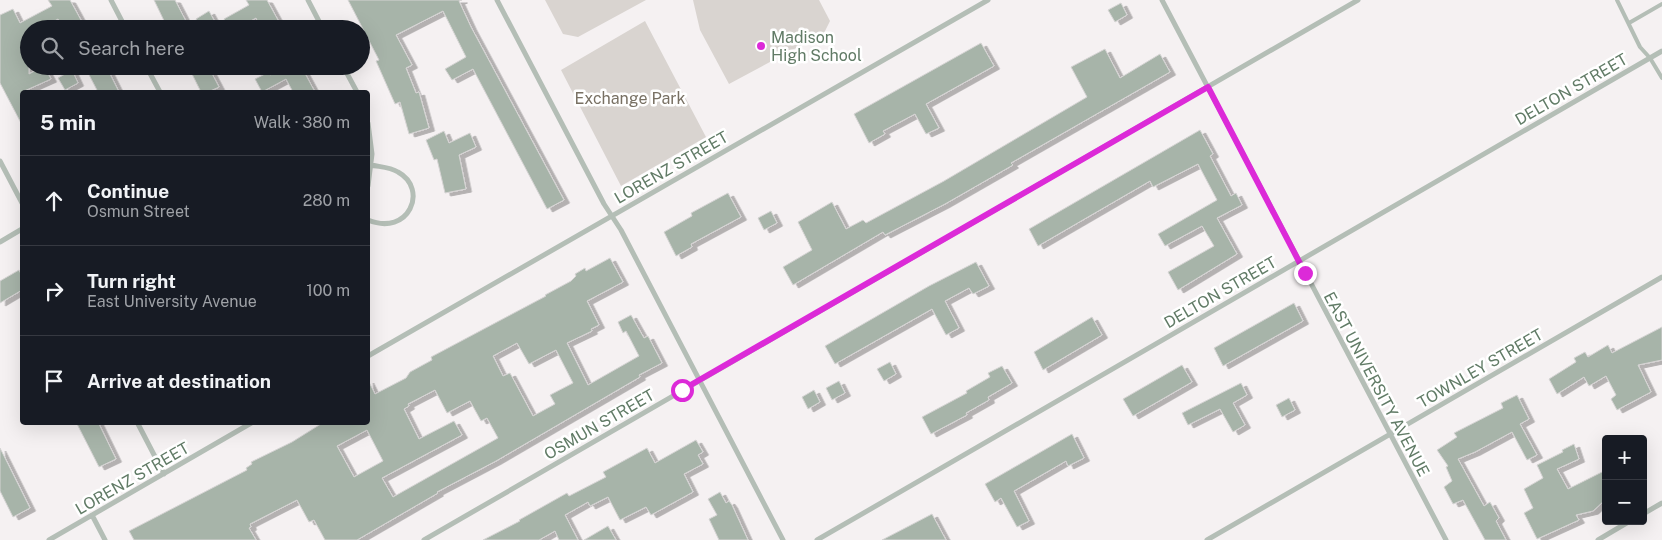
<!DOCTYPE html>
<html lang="en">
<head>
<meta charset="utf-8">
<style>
	body { margin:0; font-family:"Public Sans",sans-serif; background:#242831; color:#f1f3f6 }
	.controls { position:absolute; right:15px; bottom:15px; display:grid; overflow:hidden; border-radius:5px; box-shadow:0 5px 20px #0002 }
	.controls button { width:45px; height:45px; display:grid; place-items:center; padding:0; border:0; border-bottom:1px solid #363941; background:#171b24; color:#f1f3f6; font:25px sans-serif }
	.stop { position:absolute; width:15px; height:15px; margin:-11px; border:4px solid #dc2ad8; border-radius:50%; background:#fff }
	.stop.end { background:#dc2ad8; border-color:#fff; box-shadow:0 1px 5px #0008 }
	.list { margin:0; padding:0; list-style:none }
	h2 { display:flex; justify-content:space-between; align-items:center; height:65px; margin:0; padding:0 20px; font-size:21px }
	h2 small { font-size:16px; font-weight:400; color:#9ea1a6 }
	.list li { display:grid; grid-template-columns:32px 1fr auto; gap:15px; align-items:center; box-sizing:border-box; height:90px; padding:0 20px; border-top:1px solid #363941 }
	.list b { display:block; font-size:19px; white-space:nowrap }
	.list p { margin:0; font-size:16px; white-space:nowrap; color:#9ea1a6 }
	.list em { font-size:16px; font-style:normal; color:#9ea1a6 }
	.icon { flex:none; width:28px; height:28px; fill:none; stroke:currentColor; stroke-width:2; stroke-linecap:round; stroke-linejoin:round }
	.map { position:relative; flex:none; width:1662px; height:540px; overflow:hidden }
	.search { position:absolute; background:#171b24; box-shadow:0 5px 20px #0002; left:20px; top:20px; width:350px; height:55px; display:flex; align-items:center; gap:12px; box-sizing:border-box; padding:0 18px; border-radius:28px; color:#9ea1a6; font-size:19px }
	.panel { position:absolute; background:#171b24; box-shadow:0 5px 20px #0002; left:20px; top:90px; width:350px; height:335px; border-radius:5px }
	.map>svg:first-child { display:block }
</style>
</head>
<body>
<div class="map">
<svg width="1662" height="540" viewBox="0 0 1662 540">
	<defs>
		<filter id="shadow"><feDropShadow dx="5.5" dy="3" stdDeviation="0" flood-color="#0004"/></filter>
	</defs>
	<rect width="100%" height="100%" fill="#f5f1f2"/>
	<path fill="#d9d4d0" d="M545 0H646L578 37 563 34Z
		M693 0H819L830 21 824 33 729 84 700 30Z
		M645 21 706 137 621 186 561 70Z"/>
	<path fill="#a7b4a9" stroke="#d6d4d4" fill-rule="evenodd" filter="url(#shadow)" d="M48 0H70L82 22 70 29H64L58 19 40 29H29V74L44 66 51 79 22 92V125L0 83V15L13 9 20 23 52 6Z
		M154 0H175L190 29H168Z
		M246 0H267L279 22 266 29H261L256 18 236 29H229L224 19 249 5Z
		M348 0H462L459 1 471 27 564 200 547 209 473 69 452 80 445 69 466 57 443 11 396 35 412 65 406 68 416 93 419 92 429 128 409 134 400 102 395 104 376 61 379 60Z
		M1121 3 1127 15 1115 22 1108 10Z
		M209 11 215 22 201 29 196 19Z
		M981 43 994 66 926 104 939 128 926 134 915 114 883 131 885 134 869 143 854 114Z
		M1105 49 1120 78 1160 54 1170 72 1011 163 1013 165 945 204 885 235 883 232 793 285 783 267 812 250 798 222 832 202 846 229 863 220 866 223 944 181 1087 97 1071 67Z
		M92 66H106L119 92H98L86 69Z
		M188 66H208L219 87 208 92H201Z
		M287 66H301L315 92H293L286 79 262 92 255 79 269 72 270 75Z
		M72 70 78 83 65 90 58 78Z
		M1200 130 1213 154 1210 156 1231 196 1236 193 1242 205 1217 218 1237 254 1178 290 1168 272 1214 246 1202 226 1165 246 1158 234 1217 200 1198 164 1153 187 1150 181 1038 246 1029 229Z
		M444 131 449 143 470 133 476 147 459 155 466 189 445 193 437 159 434 160 426 140Z
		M728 193 741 217 691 244 692 247 676 256 664 232 692 216 691 213Z
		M771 211 777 223 764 230 758 218Z
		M610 258 623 282 587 301 599 325 591 329 592 331 567 343 588 385 639 356 626 331 623 333 618 322 631 315 644 338 648 336 662 363 639 375 640 377 496 461 437 492 438 493 357 540H325L314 520 309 522 297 500 250 524 251 527 249 528 256 540H134L129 531 247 470 246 468 252 464 251 462 292 442 324 422H368V380L375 394 406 378 410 372 432 360 431 357 546 296 545 295 571 281 576 276 575 274 585 268 586 271ZM517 343 529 364 556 350 573 383 550 395 555 404 533 416 510 373 503 376 493 356ZM435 390 447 413 470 401 481 421 487 418 498 438 393 497 382 478 462 435 454 421 419 439 404 409 409 406 408 404ZM367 430 383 461 354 477 337 446Z
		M976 262 989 286 973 294 969 288 945 301 959 328 946 335 932 309 835 364 825 346 929 286Z
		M19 270 22 276V290L0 303V281Z
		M1294 303 1303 321 1223 366 1214 348Z
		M1092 317 1102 335 1043 370 1034 352Z
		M1662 327V360L1638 365 1651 392 1617 410 1611 399 1616 395 1606 376 1589 386 1584 377 1557 394 1549 379 1576 362 1574 358 1585 352 1588 357 1608 345 1612 353Z
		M890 362 896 374 884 381 877 369Z
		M1182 365 1192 382 1133 416 1123 399Z
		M1002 366 1012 383 988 397 989 400 966 413 967 415 931 434 922 417 967 393 966 391 990 377 988 373Z
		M839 381 845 393 832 400 826 388Z
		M1241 383 1247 395 1233 403 1245 425 1233 432 1220 409 1188 425 1182 413Z
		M814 390 820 402 808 409 802 397Z
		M1517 395 1529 419 1520 424 1537 455 1527 460 1512 432 1475 452 1458 459 1484 506 1490 502 1499 518 1496 521 1506 540H1485L1463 500 1453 504 1444 487 1452 481 1446 467 1448 466 1437 450 1457 437 1454 433 1503 408 1501 403Z
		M1289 398 1295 410 1282 417 1276 405Z
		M76 422H98L116 459 99 467Z
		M1072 434 1084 458 1068 466 1066 461 1014 491 1029 521 1017 527 1001 498 995 502 985 484Z
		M696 440 703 452 698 455 703 464 684 474 693 492 651 515 646 507 620 520 608 497 590 506 588 502 565 515 578 540H559L555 531 539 540H483L520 521 519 520 567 493 569 496 606 477 603 472 647 448 655 463Z
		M1574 444 1579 459 1557 469 1568 489 1606 470V499L1593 511 1576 515 1579 520 1537 539 1524 513 1533 508 1524 489 1543 478 1537 465 1563 452 1562 450Z
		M0 448 30 508 13 517 0 491Z
		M720 492 726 503 729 501 732 505 748 540H719L709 519 717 515 708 499Z
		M932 514 946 540H882L909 526Z
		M608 526 616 540H584Z"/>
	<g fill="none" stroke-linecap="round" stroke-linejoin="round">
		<path stroke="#b4beb6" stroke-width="4" d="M1617 0 1640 47 1650 58 1662 78
			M1629 23 1662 4"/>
		<path stroke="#b4beb6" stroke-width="5" d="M111 0 126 29
			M308 0 323 29
			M497 0 604 204 621 230 783 540
			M1162 0 1446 540
			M146 66 160 92
			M343 66 357 92
			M368 123 372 154 368 186
			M0 161 22 203
			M368 220C409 237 429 189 398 172 390 167 380 167 371 165
			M0 242 22 229
			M368 356 988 0
			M137 422 164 474
			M1643 514 1662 503
			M92 515 105 540
			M49 540 253 422
			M424 540 1358 0
			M817 540 1662 51
			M1207 540 1662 277
			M1598 540 1630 521"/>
	</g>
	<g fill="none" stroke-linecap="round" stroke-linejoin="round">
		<path stroke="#dc2ad8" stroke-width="6" d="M682 390 1208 87 1305 273"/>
	</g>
	<circle fill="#dc2ad8" stroke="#fff" stroke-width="2" cx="761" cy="46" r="5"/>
	<g text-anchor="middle" stroke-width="5" stroke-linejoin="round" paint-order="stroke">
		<g font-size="16" fill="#617b66" stroke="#fff" text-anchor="start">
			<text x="771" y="43">Madison<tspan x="771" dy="18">High School</tspan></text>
		</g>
		<g font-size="16" fill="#617b66" stroke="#fff">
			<text transform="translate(1571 89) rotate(-30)" y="6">DELTON STREET</text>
			<text transform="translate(671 167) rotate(-30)" y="6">LORENZ STREET</text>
			<text transform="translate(1220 292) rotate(-30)" y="6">DELTON STREET</text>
			<text transform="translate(1480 368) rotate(-30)" y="6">TOWNLEY STREET</text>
			<text transform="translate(1377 384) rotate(62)" y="6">EAST UNIVERSITY AVENUE</text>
			<text transform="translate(599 424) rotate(-30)" y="6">OSMUN STREET</text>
			<text transform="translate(132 478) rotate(-30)" y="6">LORENZ STREET</text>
		</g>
		<g font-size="16" fill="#787063" stroke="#fff">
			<text x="630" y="104">Exchange Park</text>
		</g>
	</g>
</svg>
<div class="controls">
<button>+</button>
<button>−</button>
</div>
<div class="stop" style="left:682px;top:390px"></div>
<div class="stop end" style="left:1305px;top:273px"></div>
<div class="search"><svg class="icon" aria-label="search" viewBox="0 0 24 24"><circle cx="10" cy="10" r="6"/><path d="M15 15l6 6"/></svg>Search here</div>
<section class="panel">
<h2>5 min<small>Walk · 380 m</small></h2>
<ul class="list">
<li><svg class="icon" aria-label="ahead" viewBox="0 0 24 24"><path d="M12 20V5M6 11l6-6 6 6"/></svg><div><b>Continue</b><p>Osmun Street</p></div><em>280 m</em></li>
<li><svg class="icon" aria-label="right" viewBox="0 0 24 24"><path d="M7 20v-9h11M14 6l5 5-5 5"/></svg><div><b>Turn right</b><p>East University Avenue</p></div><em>100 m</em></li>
<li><svg class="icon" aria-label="arrive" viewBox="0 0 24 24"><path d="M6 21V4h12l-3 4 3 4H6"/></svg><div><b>Arrive at destination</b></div></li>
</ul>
</section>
</div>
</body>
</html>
